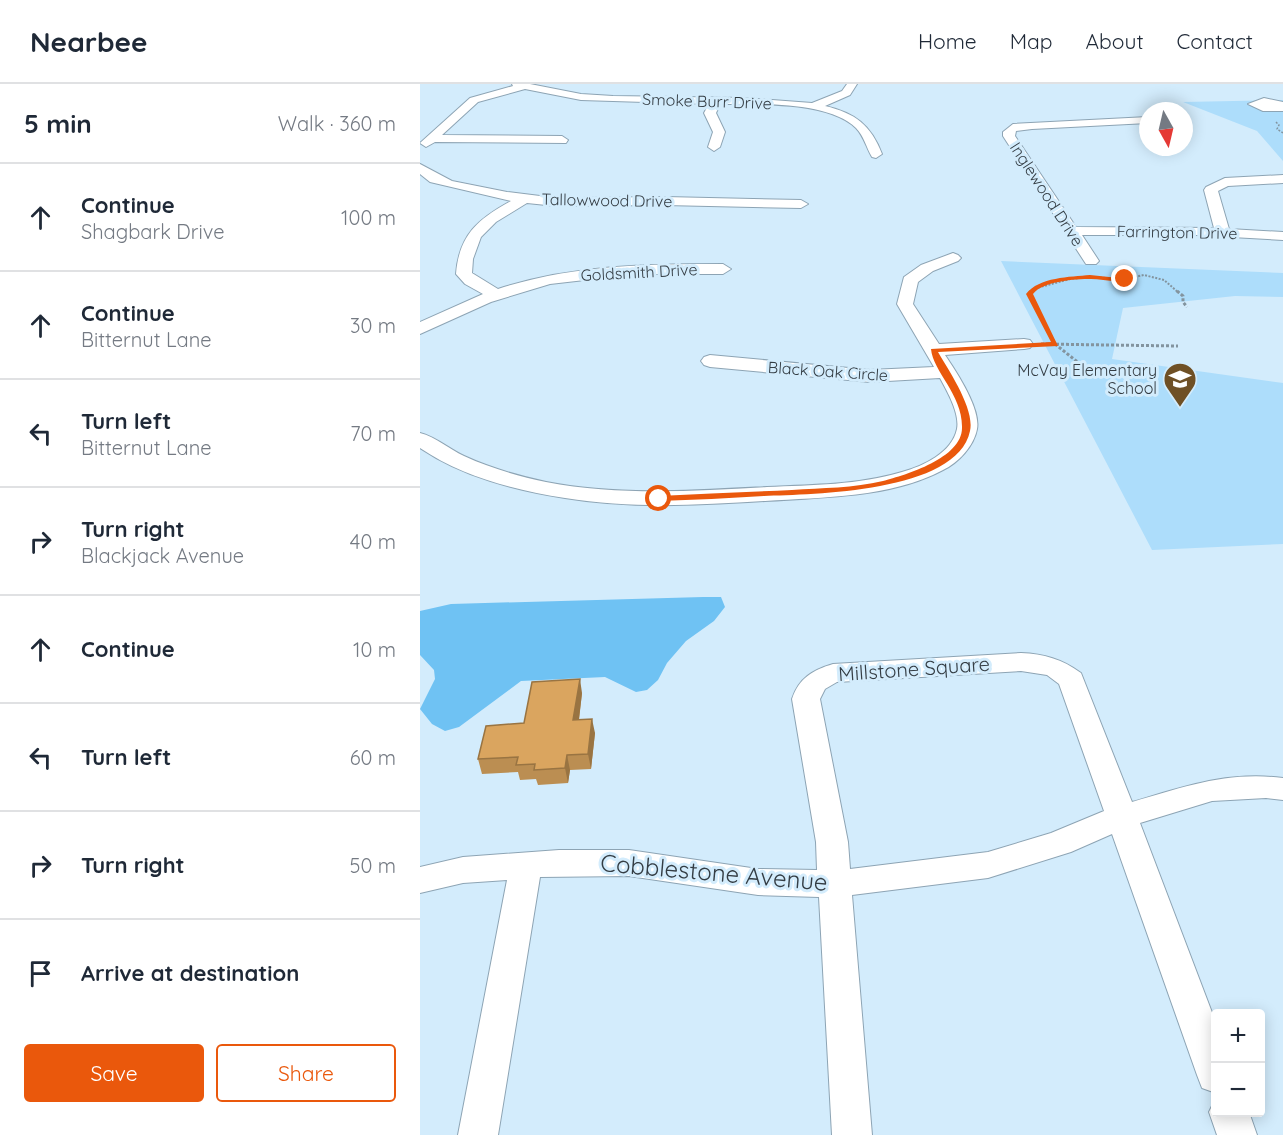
<!DOCTYPE html>
<html lang="en">
<head>
<meta charset="utf-8">
<style>
	body { margin:0; font-family:Quicksand,sans-serif; background:#f2f2f3; color:#1f2937 }
	.controls { position:absolute; right:18px; bottom:18px; display:grid; overflow:hidden; border-radius:6px; box-shadow:0 3px 15px #0003 }
	.controls button { width:54px; height:54px; display:grid; place-items:center; padding:0; border:0; border-bottom:2px solid #e0e1e3; background:#fff; color:#1f2937; font:30px sans-serif }
	.compass { position:absolute; left:719px; top:18px; width:54px; height:54px; border-radius:50%; background:#fff; box-shadow:0 3px 15px #0003; rotate:172deg }
	.stop { position:absolute; width:18px; height:18px; margin:-14px; border:4px solid #ea580c; border-radius:50%; background:#fff }
	.stop.end { background:#ea580c; border-color:#fff; box-shadow:0 2px 6px #0008 }
	.list { margin:0; padding:0; list-style:none }
	h2 { display:flex; justify-content:space-between; align-items:center; height:78px; margin:0; padding:0 24px; font-size:26px }
	h2 small { font-size:20px; font-weight:400; color:#747a83 }
	.list li { display:grid; grid-template-columns:39px 1fr auto; gap:18px; align-items:center; box-sizing:border-box; height:108px; padding:0 24px; border-top:2px solid #e0e1e3 }
	.list b { display:block; font-size:22px; white-space:nowrap }
	.list p { margin:0; font-size:20px; white-space:nowrap; color:#747a83 }
	.list em { font-size:20px; font-style:normal; color:#747a83 }
	.actions { display:flex; gap:12px; padding:18px 24px }
	.actions a { flex:1; padding:14px 0; border:2px solid #ea580c; border-radius:6px; text-align:center; font-size:21px; color:#ea580c }
	.actions .main { background:#ea580c; color:#fff }
	.icon { flex:none; width:33px; height:33px; fill:none; stroke:currentColor; stroke-width:2; stroke-linecap:round; stroke-linejoin:round }
	.map { position:relative; flex:none; width:863px; height:1051px; overflow:hidden }
	header { display:flex; align-items:center; gap:36px; box-sizing:border-box; height:84px; padding:0 30px; background:#fff; border-bottom:2px solid #e0e1e3 }
	header strong { font-size:28px }
	nav { display:flex; gap:33px; margin-inline-start:auto; font-size:21px }
	main { display:flex }
	aside { flex:1; background:#fff }
	.map>svg:first-child { display:block }
</style>
</head>
<body>
<header>
<strong>Nearbee</strong>
<nav><a>Home</a><a>Map</a><a>About</a><a>Contact</a></nav>
</header>
<main>
<aside>
<h2>5 min<small>Walk · 360 m</small></h2>
<ul class="list">
<li><svg class="icon" aria-label="ahead" viewBox="0 0 24 24"><path d="M12 20V5M6 11l6-6 6 6"/></svg><div><b>Continue</b><p>Shagbark Drive</p></div><em>100 m</em></li>
<li><svg class="icon" aria-label="ahead" viewBox="0 0 24 24"><path d="M12 20V5M6 11l6-6 6 6"/></svg><div><b>Continue</b><p>Bitternut Lane</p></div><em>30 m</em></li>
<li><svg class="icon" aria-label="left" viewBox="0 0 24 24"><path d="M17 20v-9H6M10 6l-5 5 5 5"/></svg><div><b>Turn left</b><p>Bitternut Lane</p></div><em>70 m</em></li>
<li><svg class="icon" aria-label="right" viewBox="0 0 24 24"><path d="M7 20v-9h11M14 6l5 5-5 5"/></svg><div><b>Turn right</b><p>Blackjack Avenue</p></div><em>40 m</em></li>
<li><svg class="icon" aria-label="ahead" viewBox="0 0 24 24"><path d="M12 20V5M6 11l6-6 6 6"/></svg><div><b>Continue</b></div><em>10 m</em></li>
<li><svg class="icon" aria-label="left" viewBox="0 0 24 24"><path d="M17 20v-9H6M10 6l-5 5 5 5"/></svg><div><b>Turn left</b></div><em>60 m</em></li>
<li><svg class="icon" aria-label="right" viewBox="0 0 24 24"><path d="M7 20v-9h11M14 6l5 5-5 5"/></svg><div><b>Turn right</b></div><em>50 m</em></li>
<li><svg class="icon" aria-label="arrive" viewBox="0 0 24 24"><path d="M6 21V4h12l-3 4 3 4H6"/></svg><div><b>Arrive at destination</b></div></li>
</ul>
<div class="actions"><a class="main">Save</a><a>Share</a></div>
</aside>
<div class="map">
<svg width="863" height="1051" viewBox="0 0 863 1051">
	<rect width="100%" height="100%" fill="#d3ecfc"/>
	<path fill="#adddfb" d="M863 16V77L837 47 763 18Z
		M581 177 863 189V213L815 212 703 224 692 275 863 299V460L732 466Z"/>
	<path fill="#6fc2f3" d="M283 513H301L305 523 294 537 266 557 247 579 238 596 227 606 216 608 185 593 101 597 39 643 25 647 12 640 0 625 15 595 14 586 0 571V527L31 520Z"/>
	<g fill="none" stroke-linecap="round" stroke-linejoin="round">
		<g stroke="#8da4b4" stroke-width="2">
			<path id="minor" d="M92 0H110L161 10 193 12 325 14 392 19 422 7 427 0H437L430 11 405 22C435 29 451 41 462 70L456 74 452 73C446 63 444 52 436 44 408 17 337 20 300 20L296 29 305 48 300 63 294 67 288 63 293 48 284 29 289 20 161 16 105 5 58 18 22 51 142 52 148 56 146 59 15 58 6 63 0 59 50 14 93 2Z
				M844 14 863 18V27H843L828 20Z
				M728 33V39L612 45 596 47 595 52 656 143 794 144 784 106 786 103 805 94 863 91V99L808 102 798 107 809 145 863 148V156L776 151H662L679 177 676 180H666L583 52V48L593 40Z
				M0 80 32 97 87 108 136 114 245 113 381 116 388 120 381 124 245 121 136 122 107 119 76 138 61 153 53 175 52 189 78 205C151 181 227 180 303 180L311 185 303 190H217L130 200 71 218 0 250V238L63 210 45 200 36 190C39 151 58 135 91 117L10 98 0 90Z
				M533 169 538 171 541 174 538 177 513 187 498 198 493 220 519 260 604 255 610 256 613 260 610 264 604 265 525 271C536 287 561 325 557 345 554 362 538 379 523 386 470 414 404 413 345 417 279 421 211 425 145 414 95 406 43 393 0 364V349C16 353 29 365 44 372 70 384 98 392 126 398 199 412 273 407 347 403 392 401 439 401 482 388 503 382 532 369 537 345 540 329 527 307 520 294L450 298 290 283 284 281 281 277 284 273 290 271 450 286 514 283 477 220 484 193 501 181Z
				M601 569C624 570 642 575 661 589L712 718C764 703 807 687 863 694V716L846 714 792 717 720 739 796 939V1009L782 1004 777 991 692 750 651 768 568 794 432 811 452 1051H412L399 813 338 811 209 792 120 793 78 1051H38L87 796 43 799 0 809V783L43 773 139 766H209L338 785 397 786 396 758 372 615C379 594 393 586 413 580ZM601 587 627 591 639 600 684 727 631 749 568 768 430 785 428 758 400 615 405 605 417 598Z
				M796 1014V1028H829L837 1051H797L789 1028Z"/>
		</g>
		<path stroke="#83949f" stroke-width="1.5" stroke-dasharray="2 1.5" stroke-linecap="butt" d="M856 38 859 41 857 45 863 49"/>
		<path stroke="#83949f" stroke-width="2" stroke-dasharray="2 1.5" stroke-linecap="butt" d="M610 209 613 205 650 195 670 193 705 195 724 191 744 196 759 209"/>
		<path stroke="#83949f" stroke-width="3" stroke-dasharray="3 2" stroke-linecap="butt" d="M611 207 609 210 635 260 660 280
			M757 207 763 212V218L767 223
			M621 260 758 262"/>
		<use href="#minor" fill="#fff" fill-rule="evenodd"/>
	</g>
	<path fill="#bb8e52" d="M162 609 159 636 175 649 171 685 150 686 148 699 118 701 116 695 100 696 98 688 62 690 58 675 104 639Z"/>
	<path fill="#997442" d="M160 595 162 609 157 651 153 636Z
		M172 635 175 649 171 685 168 670Z
		M147 671 150 686 148 699 145 684Z"/>
	<path fill="#daa55f" stroke="#997442" stroke-width="1.5" d="M160 595 153 636 172 635 168 670 147 671 145 684 114 686 115 680 96 681 98 673 58 675 66 642 104 639 112 598Z"/>
	<path fill="#ea580c" d="M670 191 708 195C698 200 682 195 671 195 655 195 623 197 613 210L638 262 518 268C529 287 555 325 550 347 537 409 392 410 344 412 309 414 274 416 239 417L235 415 239 412C283 410 328 408 372 406 402 404 434 404 463 397 486 391 542 374 542 344 543 311 513 288 511 265L631 258 606 210C619 193 650 193 670 191Z"/>
	<defs>
		<g id="school-pin" transform="scale(1.725)"><path d="M0 17L-7.5 6A9.5 9.5 0 1 1 7.5 6Z" fill="#6f5025" stroke="#d3ecfc"/><path d="M0-5L7-2L0 1L-7-2ZM-4 1L0 2.5L4 1V4Q0 6-4 4Z" fill="#fff"/></g>
	</defs>
	<g fill-rule="evenodd">
		<use href="#school-pin" x="760" y="295"/>
	</g>
	<g text-anchor="middle" stroke-width="6" stroke-linejoin="round" paint-order="stroke">
		<g font-size="16" fill="#343d44" stroke="#d3ecfc">
			<text transform="translate(287 17) rotate(2)" y="6">Smoke Burr Drive</text>
			<text transform="translate(627 110) rotate(57)" y="6">Inglewood Drive</text>
			<text transform="translate(187 116) rotate(1)" y="6">Tallowwood Drive</text>
			<text transform="translate(757 148) rotate(1)" y="6">Farrington Drive</text>
			<text transform="translate(219 188) rotate(-3)" y="6">Goldsmith Drive</text>
			<text transform="translate(408 287) rotate(4)" y="6">Black Oak Circle</text>
		</g>
		<g font-size="16" fill="#343d44" stroke="#d3ecfc" text-anchor="end">
			<text x="737" y="292">McVay Elementary<tspan x="737" dy="18">School</tspan></text>
		</g>
		<g font-size="20" fill="#343d44" stroke="#d3ecfc">
			<text transform="translate(494 585) rotate(-4)" y="7">Millstone Square</text>
		</g>
		<g font-size="24" fill="#343d44" stroke="#d3ecfc">
			<text transform="translate(294 789) rotate(5)" y="8">Cobblestone Avenue</text>
		</g>
	</g>
</svg>
<div class="controls">
<button>+</button>
<button>−</button>
</div>
<svg class="compass" viewBox="-18 -18 36 36"><path d="M0-13l5 13h-10z" fill="#e53935"/><path d="M0 13l5-13h-10z" fill="#747a83"/></svg>
<div class="stop" style="left:239px;top:415px"></div>
<div class="stop end" style="left:705px;top:195px"></div>
</div>
</main>
</body>
</html>
